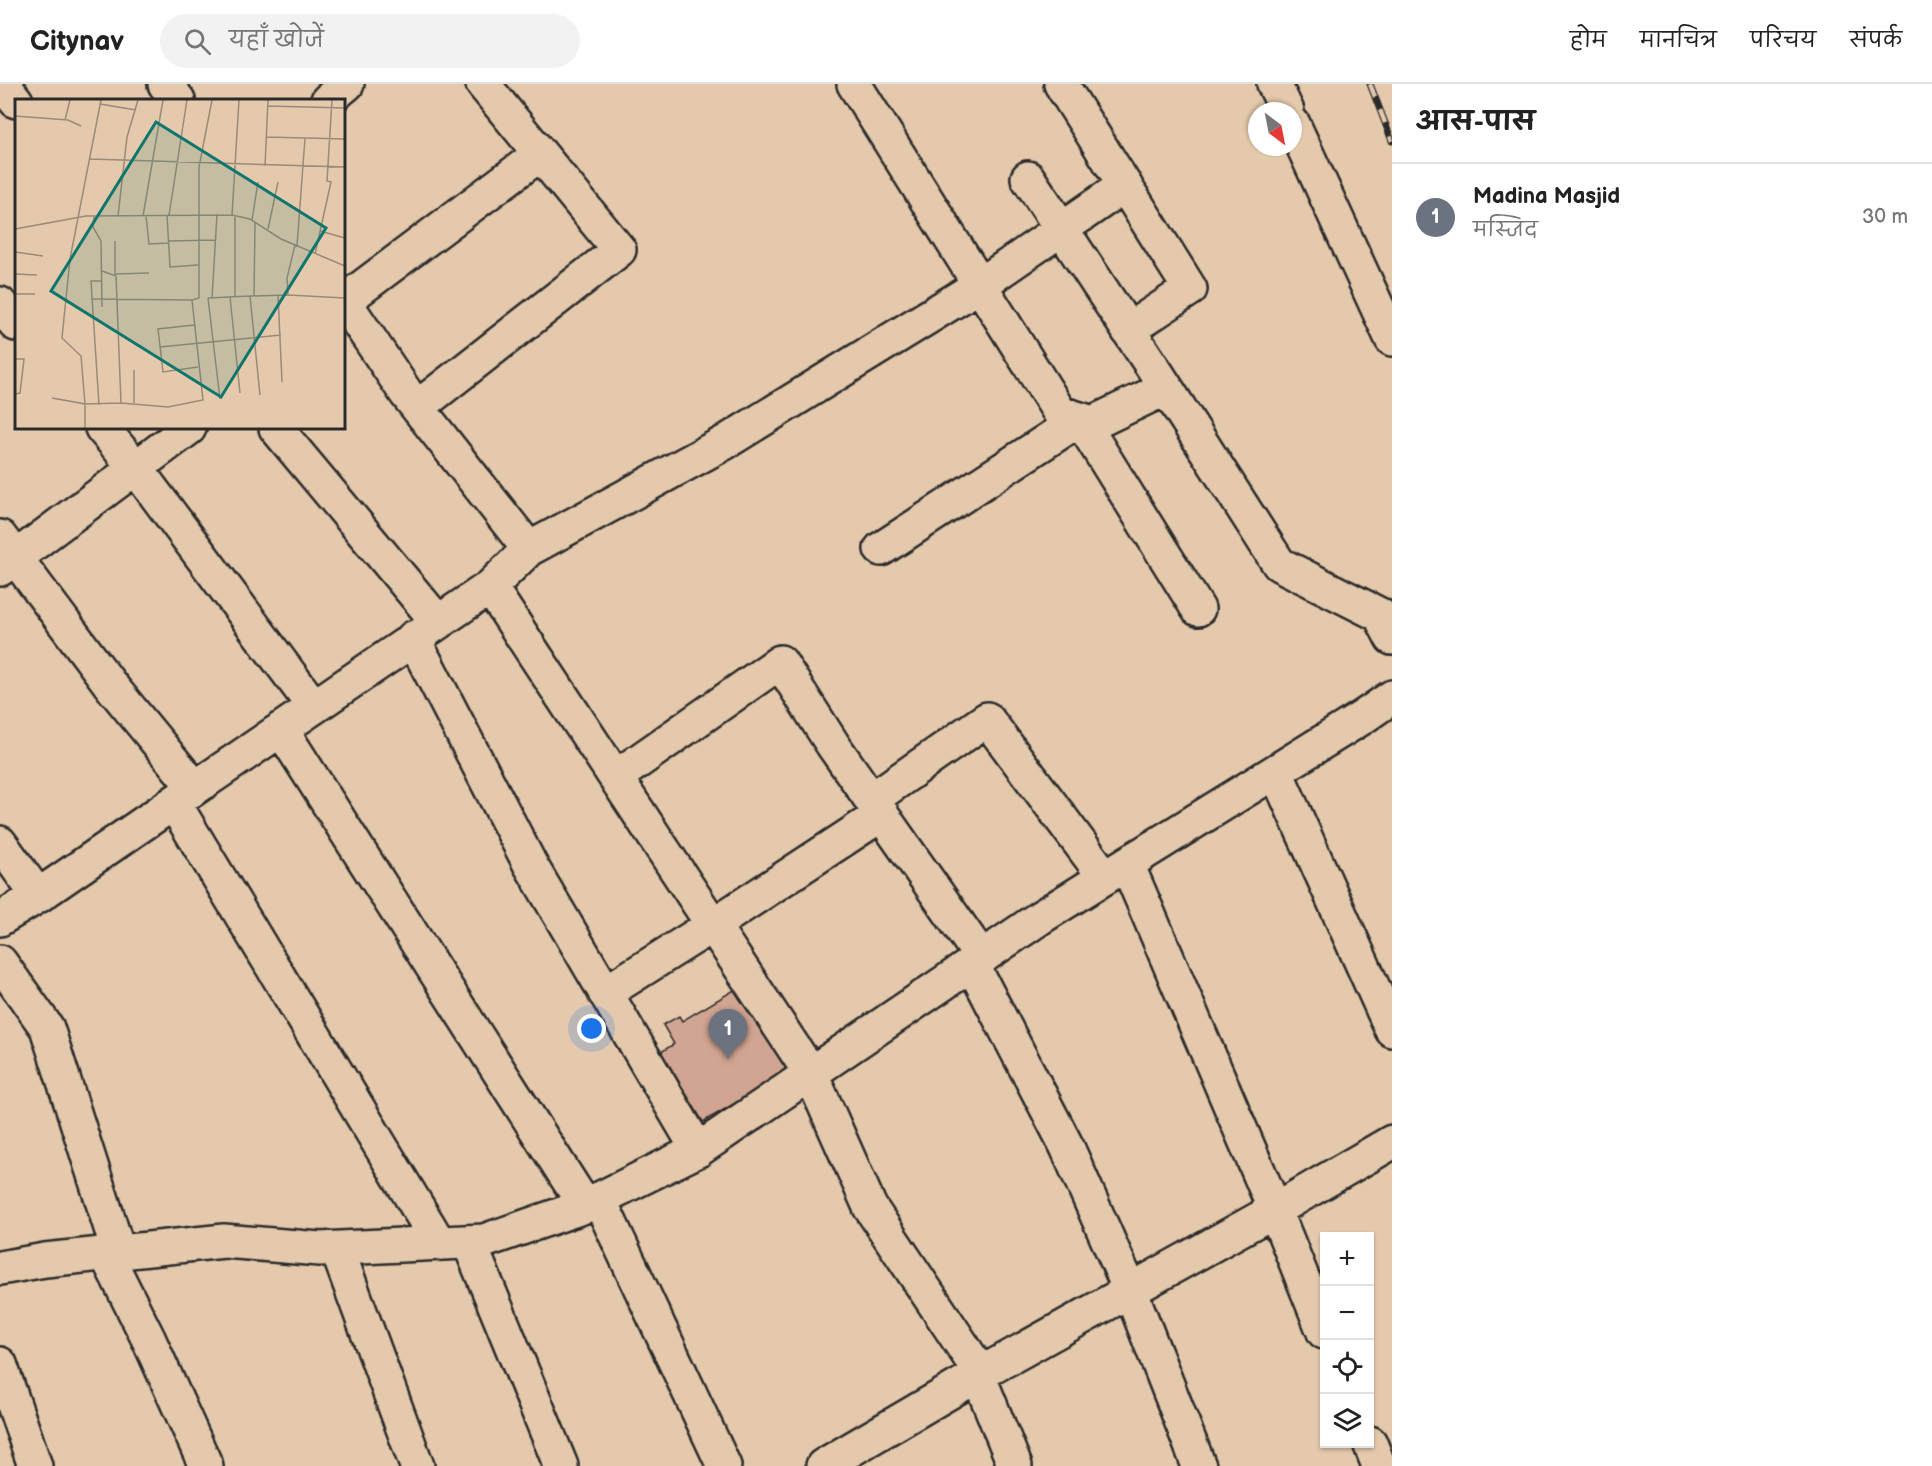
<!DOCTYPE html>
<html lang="hi">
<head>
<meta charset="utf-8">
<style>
	body { margin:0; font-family:"Balsamiq Sans","Playpen Sans Deva",sans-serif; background:#f2f2f2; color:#222 }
	.controls { position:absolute; right:18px; bottom:18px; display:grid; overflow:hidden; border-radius:0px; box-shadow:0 2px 4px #0004 }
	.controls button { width:54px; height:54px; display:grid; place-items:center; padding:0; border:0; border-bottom:2px solid #e0e0e0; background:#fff; color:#222; font:30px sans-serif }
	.compass { position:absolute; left:1248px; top:18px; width:54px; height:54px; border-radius:50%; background:#fff; box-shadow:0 2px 4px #0004; rotate:148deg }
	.you { position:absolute; left:592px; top:945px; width:21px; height:21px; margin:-15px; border:4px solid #fff; border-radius:50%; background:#1a73e8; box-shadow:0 0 0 9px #1a73e833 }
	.badge { display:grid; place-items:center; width:39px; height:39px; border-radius:50%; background:#0b8043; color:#fff; font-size:20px; font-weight:700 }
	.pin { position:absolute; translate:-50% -50px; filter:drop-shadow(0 2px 3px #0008) }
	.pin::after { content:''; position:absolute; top:32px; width:21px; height:18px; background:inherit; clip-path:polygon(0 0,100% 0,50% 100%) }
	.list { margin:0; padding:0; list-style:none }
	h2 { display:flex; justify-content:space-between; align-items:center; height:78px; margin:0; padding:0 24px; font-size:26px }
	h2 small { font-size:20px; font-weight:400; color:#767676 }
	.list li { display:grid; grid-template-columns:39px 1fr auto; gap:18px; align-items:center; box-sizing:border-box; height:108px; padding:0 24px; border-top:2px solid #e0e0e0 }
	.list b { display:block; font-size:22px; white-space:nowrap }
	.list p { margin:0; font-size:20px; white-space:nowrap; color:#767676 }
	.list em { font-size:20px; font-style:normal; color:#767676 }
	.icon { flex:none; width:33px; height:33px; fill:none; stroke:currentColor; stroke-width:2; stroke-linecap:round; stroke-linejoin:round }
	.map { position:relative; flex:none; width:1392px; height:1382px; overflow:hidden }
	header { display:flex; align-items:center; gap:36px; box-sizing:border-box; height:84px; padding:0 30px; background:#fff; border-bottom:2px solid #e0e0e0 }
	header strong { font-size:28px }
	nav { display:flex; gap:33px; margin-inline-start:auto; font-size:21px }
	.search { width:420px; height:54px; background:#f2f2f2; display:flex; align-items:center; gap:15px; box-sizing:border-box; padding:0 21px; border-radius:33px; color:#767676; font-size:22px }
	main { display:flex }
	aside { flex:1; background:#fff }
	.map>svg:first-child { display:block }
</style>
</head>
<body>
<header>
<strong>Citynav</strong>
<div class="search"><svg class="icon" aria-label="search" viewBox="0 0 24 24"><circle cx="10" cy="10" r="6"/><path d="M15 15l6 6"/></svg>यहाँ खोजें</div>
<nav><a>होम</a><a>मानचित्र</a><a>परिचय</a><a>संपर्क</a></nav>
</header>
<main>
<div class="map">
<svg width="1392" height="1382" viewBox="0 0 1392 1382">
	<rect width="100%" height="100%" fill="#e4c9ac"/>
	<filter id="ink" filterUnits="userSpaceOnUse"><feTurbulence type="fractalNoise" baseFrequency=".0167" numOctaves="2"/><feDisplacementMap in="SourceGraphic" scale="12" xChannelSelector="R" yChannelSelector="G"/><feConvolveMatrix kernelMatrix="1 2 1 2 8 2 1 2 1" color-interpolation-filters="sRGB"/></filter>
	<g filter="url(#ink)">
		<path fill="#d2a592" stroke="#2b2b2b" stroke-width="1.5" d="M746 899 796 983 703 1038 661 968 674 960 663 941 679 932 682 937Z"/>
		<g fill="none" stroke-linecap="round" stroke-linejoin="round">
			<g stroke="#2b2b2b" stroke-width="38">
				<path id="street" d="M3 0 16 17
					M165 0 178 16
					M854 0 1060 329 1093 339 1166 304
					M1061 0 1190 205 1128 246
					M1274 0 1287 27
					M328 16 347 0
					M1293 40 1392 255
					M540 70 344 217 406 309 529 465 490 503 811 990 870 1123 972 1276 1015 1382
					M1028 94 1158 291 1279 480 1380 531 1392 554
					M0 220 16 240
					M418 323 619 166 483 0
					M102 344 135 383 314 623
					M276 344 438 538
					M0 453 112 603 195 704 38 812 0 835
					M529 465 724 359 980 201 1125 101
					M881 465 1080 335 1198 525
					M0 485 189 344
					M413 554 530 780 698 1066
					M281 645 585 1122
					M1276 688 1392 946
					M616 693 780 578 833 661 982 874
					M195 704 490 503
					M871 716 987 635 1105 793
					M174 719 439 1159
					M0 759 38 812
					M1127 780 1275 1126 1324 1248
					M0 878 47 944 119 1169
					M972 880 1067 1063 1130 1206 1199 1382
					M605 909 713 841 882 730
					M599 1115 724 1382
					M469 1158 561 1382
					M337 1165 417 1382
					M106 1170 149 1256 206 1382
					M0 1280 35 1382
					M1370 1359 1379 1382
					M823 1382 978 1291 1275 1126 1392 1058"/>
			</g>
			<g stroke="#2b2b2b" stroke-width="38">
				<path id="secondary" d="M0 1184 45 1176 224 1157 320 1165 484 1157 585 1122 698 1066 1041 833 1363 633 1392 613"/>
			</g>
			<use href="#street" stroke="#e4c9ac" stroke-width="33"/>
			<use href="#secondary" stroke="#e4c9ac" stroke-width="33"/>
			<g stroke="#2b2b2b" stroke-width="7">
				<path id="rail" d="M1370 0 1392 57"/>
			</g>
			<use href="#rail" stroke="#e4c9ac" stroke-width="4.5" stroke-dasharray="14" stroke-linecap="butt"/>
		</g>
	</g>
	<g transform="translate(15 15)">
		<rect width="330" height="330" fill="#e4c9ac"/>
		<path fill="none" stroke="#9a8a78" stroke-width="1.5" d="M86 1 55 160 47 239 66 257 70 305 106 304 101 177 87 172M85 5 121 11M253 7 330 9M0 17 53 21 66 27M50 21 55 1M251 38 330 40M75 60 330 68M250 67 253 1M152 116 155 168 183 166M154 116 172 1M217 116 224 1M220 116V198M79 117 78 128 86 142 87 208M103 117 112 38 123 1M128 117 148 1M131 117 134 145 154 144M237 121 243 83M0 130 71 117 217 116 235 120 266 140 330 167M253 130 263 83M305 132 330 139M100 142V175L134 174M154 142 201 141M282 147 290 39M0 153 28 157M300 155 316 83 312 82 317 1M0 175 22 176M0 195H20M263 196 267 283M273 196 330 199M239 197 240 123M215 198 225 294M193 199 205 300M193 199 235 197M197 199 202 115M76 200 177 201M179 226 143 230 148 273 183 268M145 248 266 236M0 260H9L5 294 0 295M245 296 235 197 273 196 272 179 280 146M37 299 70 305V329M106 304 153 308 188 301 177 201 184 199V68L197 1M119 304V271M84 306 76 182H87"/>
		<path fill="#0f766e" fill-opacity="0.15" stroke="#0f766e" stroke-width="3" d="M141 23 311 129 206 298 36 192Z"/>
		<rect width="330" height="330" fill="none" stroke="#2b2b2b" stroke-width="3"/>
	</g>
</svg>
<div class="controls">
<button>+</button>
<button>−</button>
<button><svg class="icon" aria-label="locate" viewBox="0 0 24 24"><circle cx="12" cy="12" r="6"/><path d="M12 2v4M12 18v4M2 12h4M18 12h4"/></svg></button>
<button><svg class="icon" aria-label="layers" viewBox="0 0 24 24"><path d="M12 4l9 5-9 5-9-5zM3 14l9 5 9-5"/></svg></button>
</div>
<svg class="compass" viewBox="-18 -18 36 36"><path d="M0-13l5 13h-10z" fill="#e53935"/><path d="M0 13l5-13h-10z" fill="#767676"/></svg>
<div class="you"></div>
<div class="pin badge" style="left:728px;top:975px;background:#6b7280">1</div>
</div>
<aside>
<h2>आस-पास<small></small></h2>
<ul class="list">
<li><span class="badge" style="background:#6b7280">1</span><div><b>Madina Masjid</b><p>मस्जिद</p></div><em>30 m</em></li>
</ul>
</aside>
</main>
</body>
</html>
